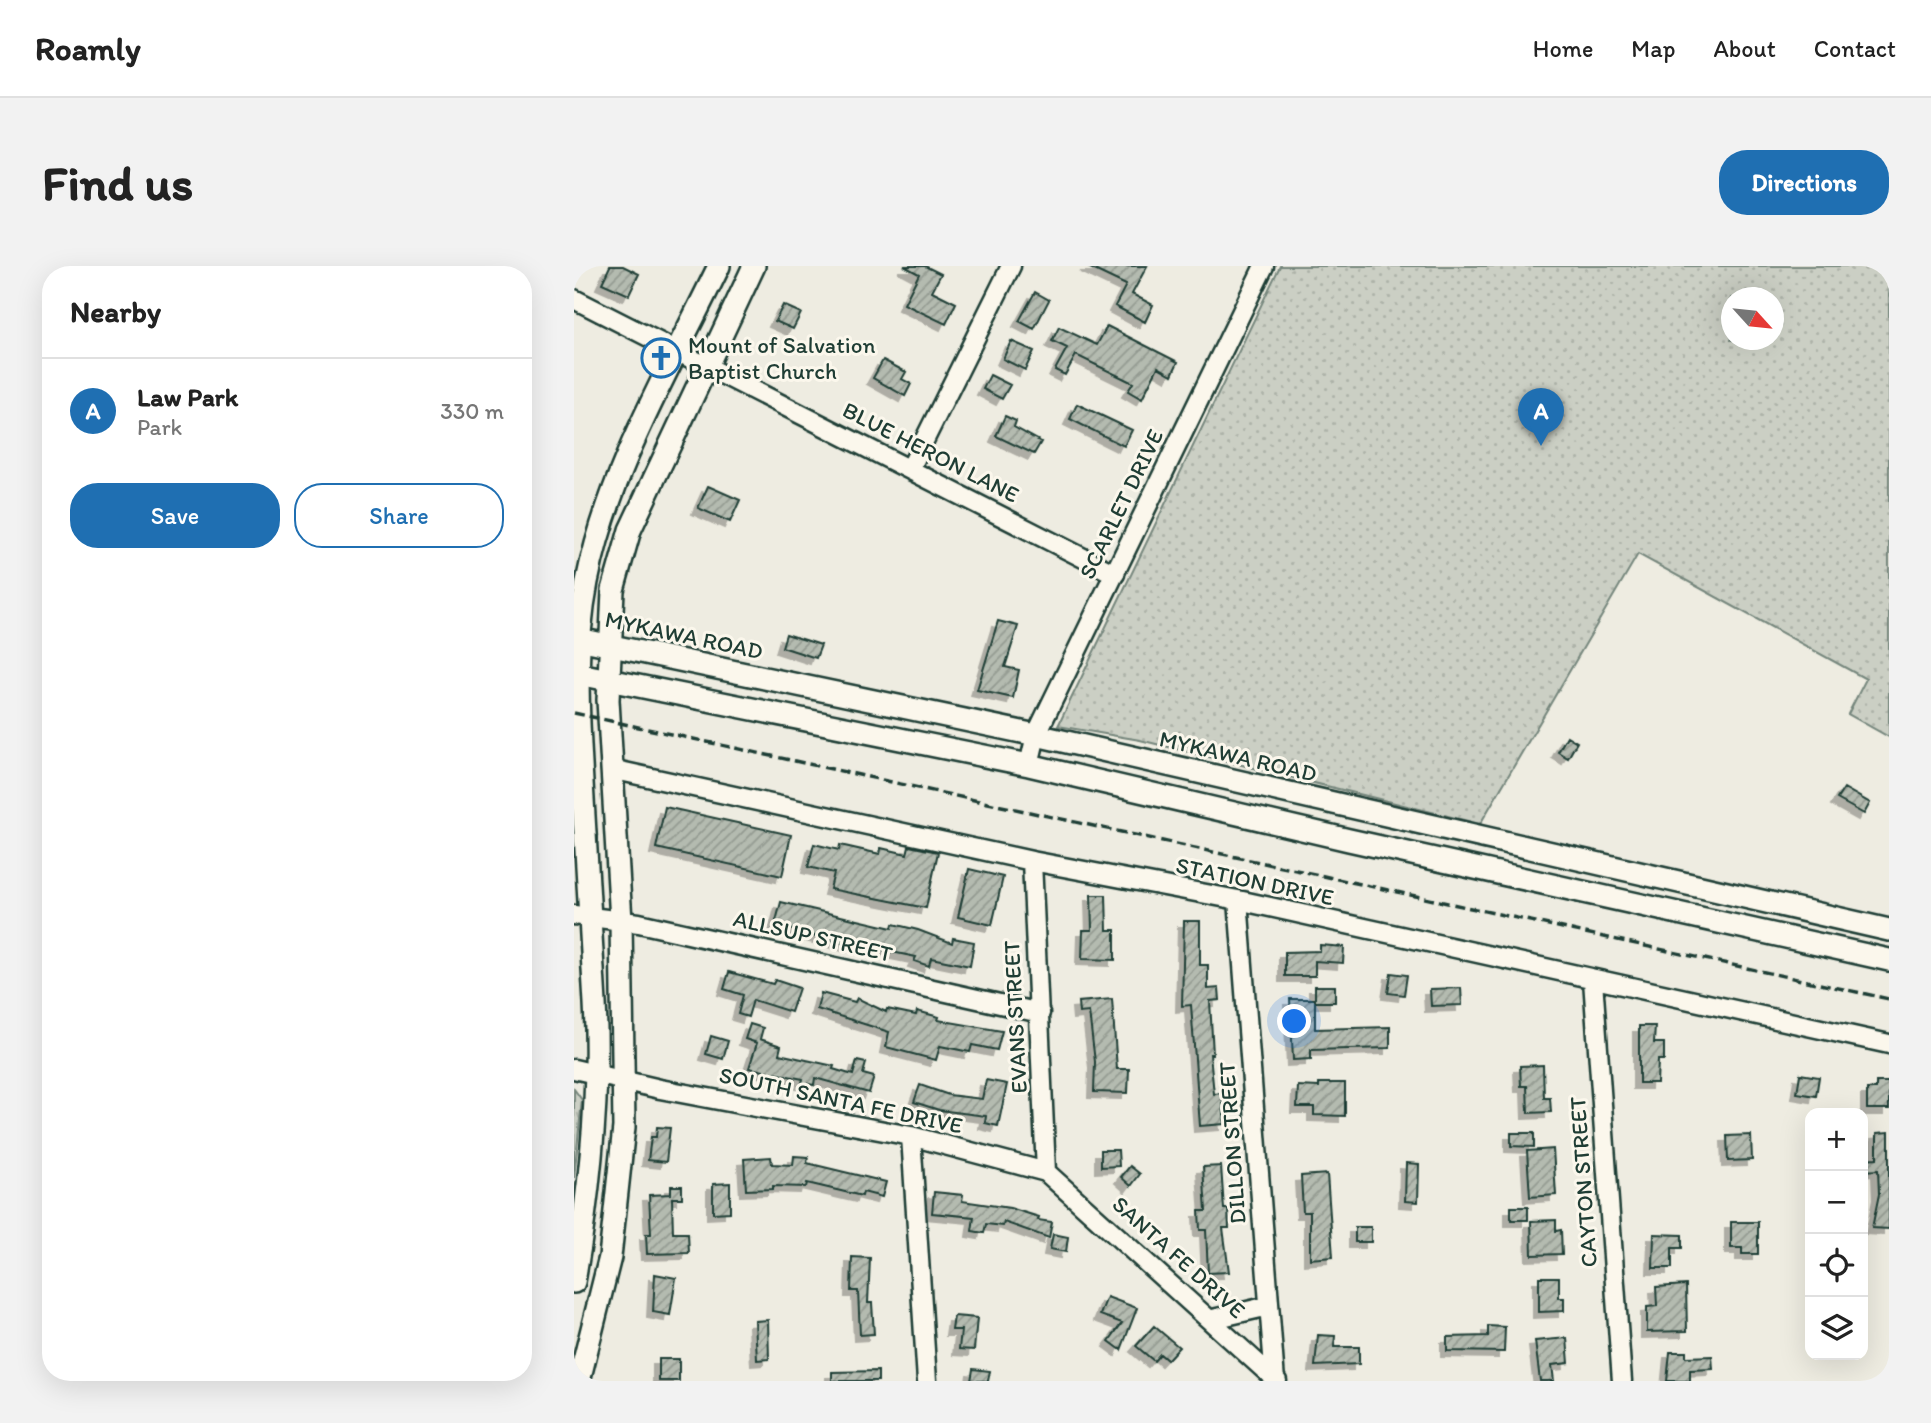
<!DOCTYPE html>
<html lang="en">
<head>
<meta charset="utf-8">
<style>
	body { margin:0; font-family:Itim,sans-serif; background:#f2f2f2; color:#222 }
	.controls { position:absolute; right:21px; bottom:21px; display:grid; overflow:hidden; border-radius:14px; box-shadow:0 7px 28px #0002 }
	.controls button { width:63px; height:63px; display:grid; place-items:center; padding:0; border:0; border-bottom:2px solid #e0e0e0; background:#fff; color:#222; font:35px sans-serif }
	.compass { position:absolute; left:1147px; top:21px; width:63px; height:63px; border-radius:50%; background:#fff; box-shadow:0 7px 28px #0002; rotate:117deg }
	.you { position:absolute; left:721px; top:756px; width:24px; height:24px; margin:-18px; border:5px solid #fff; border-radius:50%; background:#1a73e8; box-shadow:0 0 0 10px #1a73e833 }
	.badge { display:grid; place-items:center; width:46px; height:46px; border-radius:50%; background:#1f6fb2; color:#fff; font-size:23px; font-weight:700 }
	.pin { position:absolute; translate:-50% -58px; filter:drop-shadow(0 2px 4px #0008) }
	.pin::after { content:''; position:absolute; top:37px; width:24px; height:21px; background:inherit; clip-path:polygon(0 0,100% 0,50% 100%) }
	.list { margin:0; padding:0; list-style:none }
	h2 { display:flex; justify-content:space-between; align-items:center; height:91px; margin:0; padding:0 28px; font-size:30px }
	h2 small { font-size:23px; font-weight:400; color:#767676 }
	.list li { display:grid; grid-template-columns:46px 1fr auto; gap:21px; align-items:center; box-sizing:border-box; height:105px; padding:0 28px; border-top:2px solid #e0e0e0 }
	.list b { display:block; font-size:26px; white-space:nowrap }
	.list p { margin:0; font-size:23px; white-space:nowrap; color:#767676 }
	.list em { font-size:23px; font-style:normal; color:#767676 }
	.actions { display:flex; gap:14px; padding:21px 28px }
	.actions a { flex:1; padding:16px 0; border:2px solid #1f6fb2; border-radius:28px; text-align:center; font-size:24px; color:#1f6fb2 }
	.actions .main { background:#1f6fb2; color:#fff }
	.icon { flex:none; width:38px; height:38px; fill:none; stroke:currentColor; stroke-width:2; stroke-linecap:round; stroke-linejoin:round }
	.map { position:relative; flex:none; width:1315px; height:1115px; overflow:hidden; border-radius:28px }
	header { display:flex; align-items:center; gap:42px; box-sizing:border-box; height:98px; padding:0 35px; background:#fff; border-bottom:2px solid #e0e0e0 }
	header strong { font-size:33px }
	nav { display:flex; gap:38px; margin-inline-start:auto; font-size:24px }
	.intro { display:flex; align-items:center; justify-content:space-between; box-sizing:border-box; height:168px; padding:0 42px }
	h1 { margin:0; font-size:49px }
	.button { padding:18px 32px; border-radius:28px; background:#1f6fb2; color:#fff; font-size:24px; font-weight:700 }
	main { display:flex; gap:42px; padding:0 42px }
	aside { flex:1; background:#fff; border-radius:28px; box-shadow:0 7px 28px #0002 }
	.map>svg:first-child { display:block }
</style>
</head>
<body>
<header>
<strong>Roamly</strong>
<nav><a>Home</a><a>Map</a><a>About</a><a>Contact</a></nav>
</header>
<div class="intro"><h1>Find us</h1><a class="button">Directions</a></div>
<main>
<aside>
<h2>Nearby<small></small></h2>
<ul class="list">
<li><span class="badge">A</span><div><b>Law Park</b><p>Park</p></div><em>330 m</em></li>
</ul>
<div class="actions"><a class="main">Save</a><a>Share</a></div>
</aside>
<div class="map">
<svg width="1315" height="1115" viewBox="0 0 1315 1115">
	<defs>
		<pattern id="grass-tufts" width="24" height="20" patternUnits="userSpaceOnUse" patternTransform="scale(1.75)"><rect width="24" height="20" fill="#cbcfc4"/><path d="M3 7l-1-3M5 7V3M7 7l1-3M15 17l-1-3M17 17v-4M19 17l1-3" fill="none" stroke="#aeb3a9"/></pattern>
		<pattern id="park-dots" width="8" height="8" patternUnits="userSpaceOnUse" patternTransform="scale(1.75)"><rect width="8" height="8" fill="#cbcfc4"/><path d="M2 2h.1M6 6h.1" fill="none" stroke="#aeb3a9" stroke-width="1.8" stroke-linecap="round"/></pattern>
		<pattern id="building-hatch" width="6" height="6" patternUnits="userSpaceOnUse" patternTransform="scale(1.75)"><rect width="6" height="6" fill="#b4bbb0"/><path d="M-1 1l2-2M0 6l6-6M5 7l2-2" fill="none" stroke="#929990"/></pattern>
		<filter id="shadow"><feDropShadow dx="-6" dy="6" stdDeviation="0" flood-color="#0004"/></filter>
	</defs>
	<rect width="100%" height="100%" fill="#eeece1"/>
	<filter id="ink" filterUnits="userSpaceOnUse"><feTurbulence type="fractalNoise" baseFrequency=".0143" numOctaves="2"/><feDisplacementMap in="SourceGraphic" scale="14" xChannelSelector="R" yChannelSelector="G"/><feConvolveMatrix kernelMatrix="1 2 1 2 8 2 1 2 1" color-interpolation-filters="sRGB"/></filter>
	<g filter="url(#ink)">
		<path fill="url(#grass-tufts)" stroke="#75867c" stroke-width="2" d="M0 823 8 834 0 912Z"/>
		<path fill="url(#park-dots)" stroke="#75867c" stroke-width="2" fill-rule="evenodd" d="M706 0H1315V471L1274 448 1292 413 1064 288 906 558 566 474 484 460ZM1157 32H1199V74H1157Z"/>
		<path fill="url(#building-hatch)" stroke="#1f3d34" stroke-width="2" filter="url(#shadow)" d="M36 0H49L65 8 55 29 28 17Z
			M330 0H351L367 8 358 25 382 37 372 58 330 38 345 8Z
			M512 0H573L558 28 579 39 571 56 541 40 552 19Z
			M461 26 475 34 460 63 445 55Z
			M209 39 227 47 219 63 201 55Z
			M533 60 604 96 598 109 584 101 568 133 554 125 559 117 502 89 491 109 481 104 493 82 478 75 485 61 523 79Z
			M437 75 460 85 451 104 429 93Z
			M309 94 332 106 328 113 337 118 331 130 299 112Z
			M416 109 436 119 428 133 409 123Z
			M503 138 558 164 550 180 496 153Z
			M431 150 442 155 440 161 467 176 460 188 422 170Z
			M134 220 166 234 156 256 124 242Z
			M424 355 444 360 431 401 445 404 439 432 403 424Z
			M212 368 247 379 242 392 208 381Z
			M993 470 1003 476 994 492 984 486Z
			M1270 522 1296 537 1290 548 1263 533Z
			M91 541 217 569 208 610 82 582Z
			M240 578 265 584 266 579 306 588 307 582 333 588 335 580 364 586 352 642 256 623 260 607 234 601Z
			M395 603 429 611 418 659 384 651Z
			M517 629H532L533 664H541V694L508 693 509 664H518Z
			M207 636 318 662 319 658 344 664 378 677 379 672 400 676 396 700 357 692 355 700 340 695 342 691 279 678 278 680 201 659Z
			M610 655H626V699H634V723L645 722 646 734 636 735 639 788H636L640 828 648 827 651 858 626 860 617 739 608 740Z
			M746 679 770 681 769 697 741 695V710H711V686L746 685Z
			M155 706 199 718 201 714 225 722 217 746 179 734 174 751 164 748 169 729 150 723Z
			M817 707 833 709 830 729 814 727Z
			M741 720H761V736H741Z
			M887 722 888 739 857 740 856 723Z
			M247 727 281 736 283 732 312 746 313 743 342 749 343 745 365 751 364 754 428 765 423 784 398 779 396 786 366 780 362 794 312 781 315 766 243 743Z
			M538 733 543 803H555L554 827 520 826 521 796 515 746 505 747 504 736Z
			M716 733H741V763L816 761V782L737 784V793L719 794Z
			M176 758 189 762 186 773 207 780 205 788 260 800 259 803 279 809 283 795 292 797 289 808 300 811 295 827 241 812 240 819 228 817 229 813 175 802 183 777 171 773Z
			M1065 760H1081L1080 777H1090V794H1084L1083 817H1065Z
			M137 770 154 775 149 793 132 788Z
			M969 799 970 832H976L977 846 954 847 953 820H947L946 800Z
			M1226 808 1245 811 1242 830 1223 827Z
			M412 814 433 818 424 860 411 857 412 850 365 844 340 836 346 819 375 829 408 833Z
			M1302 816H1315V843H1293V823H1302Z
			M745 817H771V850L740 849V841H723L724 820 745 821Z
			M83 861 96 862 92 896 74 894 77 871H82Z
			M1315 866V963L1298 962 1305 928 1304 904 1289 905V893L1303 892V867Z
			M937 867H960V881L937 880Z
			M1177 869 1178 894 1154 895 1153 870Z
			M979 883 982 929 956 931 953 885Z
			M527 884H544L545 900 527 901Z
			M220 890 234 891 233 897 312 916 308 931 289 926 288 930 233 917 232 921 199 920V923L172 924 170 893 197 891 198 898 219 899Z
			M832 897 845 898 844 936 831 935Z
			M556 900 566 908 557 920 547 911Z
			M647 900 650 943H654L655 962H649L655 1006 634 1007 632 964H626L625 945H632L629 901Z
			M753 908 759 991 736 993V946H729L727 910Z
			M156 917V946L139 947V918Z
			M97 920H108V932H98L99 967H114L115 987 73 988 72 968H77L75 929 97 928Z
			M360 926 389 929 388 935 436 942 465 951 464 954 478 956 475 972 430 956 429 960 412 958 410 967 398 965 400 951 358 947Z
			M937 941H954V954H937Z
			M982 954V965L987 964 988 988 958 989 957 955Z
			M1157 956H1184V988H1168V982H1157Z
			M781 961H797V976H781Z
			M479 968 494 971 492 986 476 983Z
			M1080 968 1108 969V982H1098V1002H1079Z
			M278 991 296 992 294 1037H298L300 1068 286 1069 284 1025H277Z
			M81 1008 102 1012 96 1049 79 1046Z
			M965 1011H985V1032H990V1045L965 1046Z
			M1112 1019 1113 1065 1073 1066V1041L1083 1040 1082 1021Z
			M533 1031 563 1042 547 1084 535 1075 548 1057 526 1049Z
			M380 1050 403 1052 400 1084 385 1083 387 1064H378Z
			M194 1054 195 1093 183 1094 181 1055Z
			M580 1060 605 1081 593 1094 586 1088 580 1095 562 1080Z
			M914 1060 931 1061 930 1086 873 1085V1071L914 1070Z
			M744 1069 761 1070 760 1081H785V1098L741 1100Z
			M993 1072 995 1097 978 1099 980 1115H966L961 1075Z
			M1096 1086H1112V1091L1138 1090 1139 1103 1116 1104V1115H1093Z
			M85 1093H105V1115H85Z
			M399 1103 416 1105 414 1115H397Z
			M304 1105V1115H258V1106Z"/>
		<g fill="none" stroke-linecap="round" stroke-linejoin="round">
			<g stroke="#1f3d34" stroke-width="23">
				<path id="minor" d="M0 33 541 308
					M336 203 437 0
					M455 499 462 469 690 0
					M37 503 458 595 664 634 1315 778
					M458 595 472 906
					M664 634 701 1115
					M0 649 65 657 466 747
					M1019 714 1048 1115
					M0 803 86 823 337 870 472 906 703 1115
					M337 870 353 1115
					M639 1053 695 1040"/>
			</g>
			<g stroke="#1f3d34" stroke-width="26">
				<path id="major" d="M0 372 462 469 1315 664
					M0 407 455 499 775 574 1315 694
					M0 1016C16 924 26 831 21 737 17 663 12 590 8 516 4 448 0 383 13 316 35 204 96 102 145 0
					M5 1115 36 991 50 861 47 655 34 434 39 324 56 264 180 0"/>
			</g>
			<use href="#minor" stroke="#fbf7ec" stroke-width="18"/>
			<use href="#major" stroke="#fbf7ec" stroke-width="21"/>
			<path stroke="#1f3d34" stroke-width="3.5" stroke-dasharray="10 5" stroke-linecap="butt" d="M0 447 1315 733"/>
		</g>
	</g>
	<defs>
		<g id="church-ring" transform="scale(2.0125)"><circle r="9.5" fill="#fbf7ec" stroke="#1f6fb2" stroke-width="1.5"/><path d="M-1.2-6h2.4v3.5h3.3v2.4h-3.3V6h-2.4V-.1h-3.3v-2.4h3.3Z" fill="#1f6fb2"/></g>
	</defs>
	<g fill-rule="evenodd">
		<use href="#church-ring" x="87" y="92"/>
	</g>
	<g text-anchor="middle" stroke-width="6" stroke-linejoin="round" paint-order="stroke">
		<g font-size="23" fill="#1f3d34" stroke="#fbf7ec" text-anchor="start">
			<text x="114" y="87">Mount of Salvation<tspan x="114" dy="26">Baptist Church</tspan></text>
		</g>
		<g font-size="23" fill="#1f3d34" stroke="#fbf7ec">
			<text transform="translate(357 186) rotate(27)" y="8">BLUE HERON LANE</text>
			<text transform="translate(547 238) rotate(-64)" y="8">SCARLET DRIVE</text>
			<text transform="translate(110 369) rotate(12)" y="8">MYKAWA ROAD</text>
			<text transform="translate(664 490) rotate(13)" y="8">MYKAWA ROAD</text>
			<text transform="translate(681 615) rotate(12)" y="8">STATION DRIVE</text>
			<text transform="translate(239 670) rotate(13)" y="8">ALLSUP STREET</text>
			<text transform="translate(441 751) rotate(-93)" y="8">EVANS STREET</text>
			<text transform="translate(267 834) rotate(12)" y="8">SOUTH SANTA FE DRIVE</text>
			<text transform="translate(658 877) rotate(-94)" y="8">DILLON STREET</text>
			<text transform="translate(1009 916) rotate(-94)" y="8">CAYTON STREET</text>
			<text transform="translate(605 991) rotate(42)" y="8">SANTA FE DRIVE</text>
		</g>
	</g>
</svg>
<div class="controls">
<button>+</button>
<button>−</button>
<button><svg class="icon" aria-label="locate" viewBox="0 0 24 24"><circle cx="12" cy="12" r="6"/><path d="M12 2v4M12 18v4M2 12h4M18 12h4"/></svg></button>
<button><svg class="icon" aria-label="layers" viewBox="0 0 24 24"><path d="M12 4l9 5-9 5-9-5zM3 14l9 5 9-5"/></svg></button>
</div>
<svg class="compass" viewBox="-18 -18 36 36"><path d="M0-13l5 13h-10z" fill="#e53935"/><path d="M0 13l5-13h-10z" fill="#767676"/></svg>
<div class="you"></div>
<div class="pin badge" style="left:967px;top:180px">A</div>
</div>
</main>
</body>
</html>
